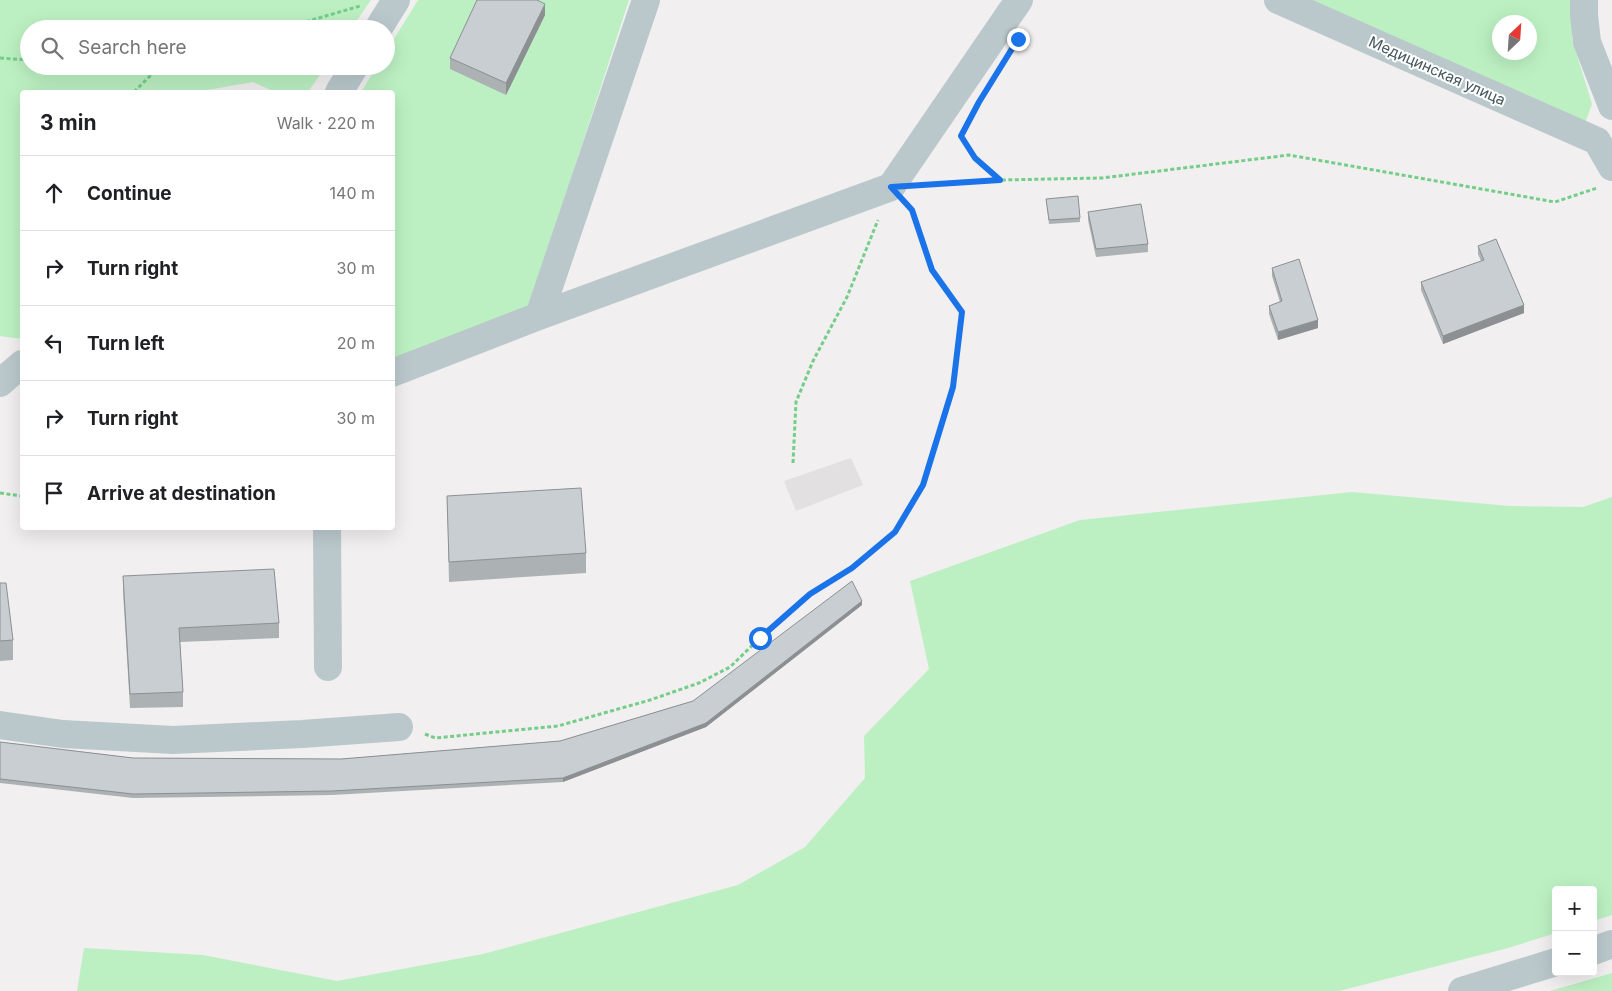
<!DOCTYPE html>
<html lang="en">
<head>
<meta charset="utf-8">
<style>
	body { margin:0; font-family:Inter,sans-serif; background:#f6f6f6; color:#202124 }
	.controls { position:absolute; right:15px; bottom:15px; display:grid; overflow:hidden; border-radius:5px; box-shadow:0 5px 20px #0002 }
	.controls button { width:45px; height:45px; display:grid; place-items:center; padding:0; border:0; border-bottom:1px solid #e0e0e0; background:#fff; color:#202124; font:25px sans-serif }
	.compass { position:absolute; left:1492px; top:15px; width:45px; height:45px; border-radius:50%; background:#fff; box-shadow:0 5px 20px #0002; rotate:25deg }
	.stop { position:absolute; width:15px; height:15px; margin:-11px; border:4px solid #1a73e8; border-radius:50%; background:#fff }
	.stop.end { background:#1a73e8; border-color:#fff; box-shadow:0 1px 5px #0008 }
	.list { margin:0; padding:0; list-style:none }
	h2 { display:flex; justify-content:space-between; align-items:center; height:65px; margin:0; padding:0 20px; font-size:21px }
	h2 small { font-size:16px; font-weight:400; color:#757577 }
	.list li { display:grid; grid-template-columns:32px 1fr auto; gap:15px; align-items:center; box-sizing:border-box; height:75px; padding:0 20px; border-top:1px solid #e0e0e0 }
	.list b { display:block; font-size:19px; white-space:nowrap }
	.list em { font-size:16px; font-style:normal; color:#757577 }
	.icon { flex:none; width:28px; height:28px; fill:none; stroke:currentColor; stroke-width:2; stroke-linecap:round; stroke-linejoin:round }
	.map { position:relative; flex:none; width:1612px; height:991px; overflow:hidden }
	.search { position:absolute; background:#fff; box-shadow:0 5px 20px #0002; left:20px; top:20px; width:375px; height:55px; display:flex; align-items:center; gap:12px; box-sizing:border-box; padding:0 18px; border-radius:28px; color:#757577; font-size:19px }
	.panel { position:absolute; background:#fff; box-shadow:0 5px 20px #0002; left:20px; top:90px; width:375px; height:440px; border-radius:5px }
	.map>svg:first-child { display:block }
</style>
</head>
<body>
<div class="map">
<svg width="1612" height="991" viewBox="0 0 1612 991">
	<rect width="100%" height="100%" fill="#f1efef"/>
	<path fill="#e2e0e1" d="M851 458 863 485 796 511 784 481Z"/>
	<path fill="#bcf0c2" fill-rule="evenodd" d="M0 0H371L351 29H29V66H326L308 92H275L253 82 196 92H22V339L0 336Z
		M418 0H629L529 308 393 360 392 92H361L377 66H386V52Z
		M1302 0H1574L1572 39 1592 104 1585 123ZM1500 22H1530V52H1500Z
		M1352 492 1510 506 1583 507 1612 497V915L1593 921V890H1556V933L1508 948 1339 991H77L84 948 203 955 337 981 483 954 738 885 805 847 865 778 864 736 929 669 910 581 1080 520Z
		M1612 973V991H1550Z"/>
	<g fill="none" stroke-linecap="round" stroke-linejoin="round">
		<path stroke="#74ce89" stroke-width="3" stroke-dasharray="4 2.5" stroke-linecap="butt" d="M281 29 360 6
			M0 58 29 60
			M126 66 157 68
			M134 92 158 68 164 66
			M963 134 961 136 975 158 999 180
			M924 185 1000 180 1102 178 1289 155 1555 202 1597 188
			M793 463 796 402 813 361 847 297 878 220
			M0 493 22 496
			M425 734 435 738 558 726 650 700 699 683 730 667 760 638 811 594 852 568 895 532 923 485 953 387 962 313 932 270 912 209 909 206"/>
		<path stroke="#bac8cc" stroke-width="28" d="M1278 0 1597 141
			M1584 0V15L1587 42 1612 106
			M378 29 396 0
			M339 92 355 66
			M1597 141 1612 167
			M539 316 646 0
			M392 373 539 316 891 187 1019 0
			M0 383 22 364
			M327 528 328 667
			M0 725 63 734 173 740 302 734 399 727
			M1593 951 1612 944
			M1462 991 1556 962"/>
	</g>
	<path fill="#acb1b4" d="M545 15 506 95 450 69V58Z
		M1046 199 1080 218V222L1049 224Z
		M1088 212 1148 244V252L1096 257 1088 220Z
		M1478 246 1524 313 1443 344 1421 290V282L1481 261 1478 254Z
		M1272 268 1318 328 1278 340 1269 314V306L1280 302 1272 276Z
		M447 496 586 553V573L449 582Z
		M123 576 279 623V638L180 642 183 692V707L130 708 123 591Z
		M0 583 13 640V660L0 661Z
		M862 605 706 727 563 782 332 795 133 798 0 783V742L133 758 341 759 560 741 693 701Z"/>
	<path fill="#8c9092" d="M545 4V15L506 95V83Z
		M1524 305V313L1443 344V336Z
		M1318 320V328L1278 340V332Z
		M862 601V605L706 727 563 782V778Z"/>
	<path fill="#c8ced1" stroke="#8c9092" d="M477 0H537L545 4 506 83 450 58Z
		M1078 196 1080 218 1049 220 1046 199Z
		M1141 204 1148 244 1096 249 1088 212Z
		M1496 239 1524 305 1443 336 1421 282 1484 260 1478 246Z
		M1299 259 1318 320 1278 332 1269 306 1282 301 1272 268Z
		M581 488 586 553 449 562 447 496Z
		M274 569 279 623 179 628 183 692 130 694 123 576Z
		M852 581 862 601 706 723 563 778 332 791 133 794 0 779V742L133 758 341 759 560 741 693 701Z
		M0 583H6L13 640 0 641Z"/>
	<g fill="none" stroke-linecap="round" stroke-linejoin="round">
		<path stroke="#1a73e8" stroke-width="6" d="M760 638 810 594 852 568 895 532 923 485 953 387 962 312 932 270 912 210 891 187 1000 180 975 158 961 136 979 102 1018 39"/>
	</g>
	<g text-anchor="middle" stroke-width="4" stroke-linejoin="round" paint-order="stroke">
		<g font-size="15" fill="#46585c" stroke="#fff">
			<text transform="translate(1437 71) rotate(24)" y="5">Медицинская улица</text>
		</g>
	</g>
</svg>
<div class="controls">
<button>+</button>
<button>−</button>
</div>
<svg class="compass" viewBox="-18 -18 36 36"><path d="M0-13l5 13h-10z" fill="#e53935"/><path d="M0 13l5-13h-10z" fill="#757577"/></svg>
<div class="stop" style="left:760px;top:638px"></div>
<div class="stop end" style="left:1018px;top:39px"></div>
<div class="search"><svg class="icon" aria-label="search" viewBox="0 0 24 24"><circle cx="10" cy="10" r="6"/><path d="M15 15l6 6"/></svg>Search here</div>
<section class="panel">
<h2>3 min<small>Walk · 220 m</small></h2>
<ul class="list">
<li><svg class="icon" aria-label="ahead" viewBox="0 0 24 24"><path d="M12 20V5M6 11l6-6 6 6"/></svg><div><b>Continue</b></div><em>140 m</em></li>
<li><svg class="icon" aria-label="right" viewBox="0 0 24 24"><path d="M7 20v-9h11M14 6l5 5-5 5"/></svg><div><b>Turn right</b></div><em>30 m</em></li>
<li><svg class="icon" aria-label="left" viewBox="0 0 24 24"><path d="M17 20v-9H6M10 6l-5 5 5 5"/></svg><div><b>Turn left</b></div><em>20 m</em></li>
<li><svg class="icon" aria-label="right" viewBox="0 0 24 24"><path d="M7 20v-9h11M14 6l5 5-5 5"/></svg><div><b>Turn right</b></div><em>30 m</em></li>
<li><svg class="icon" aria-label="arrive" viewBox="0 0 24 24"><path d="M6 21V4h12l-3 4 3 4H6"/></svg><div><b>Arrive at destination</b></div></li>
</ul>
</section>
</div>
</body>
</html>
